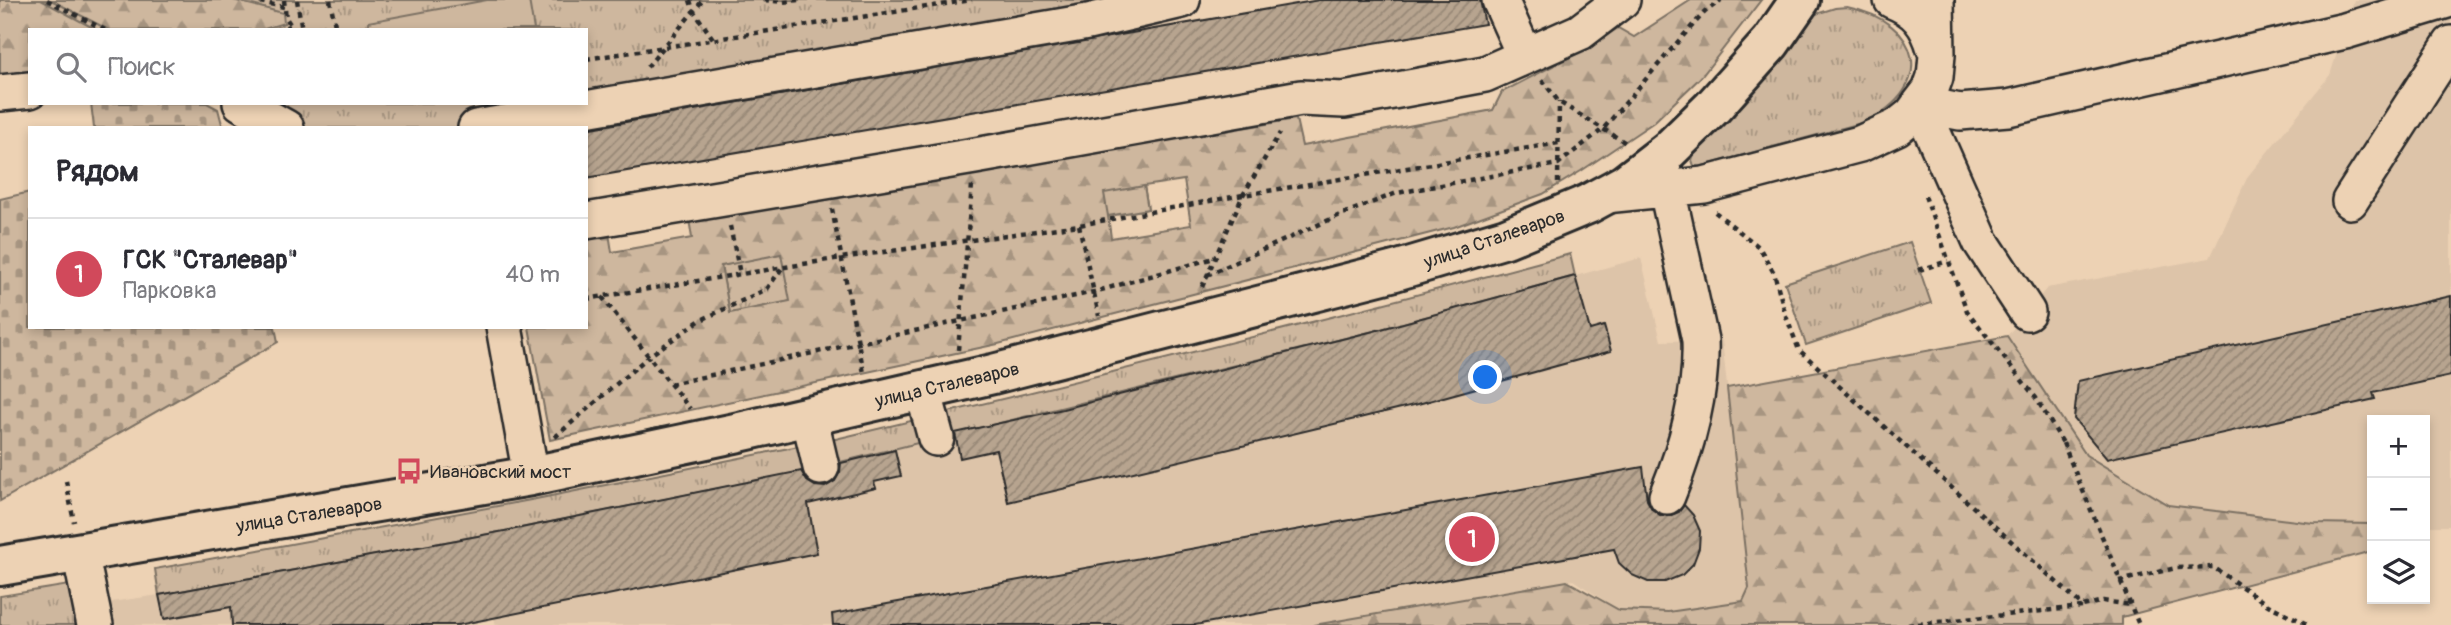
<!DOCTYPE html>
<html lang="ru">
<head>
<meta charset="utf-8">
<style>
	body { margin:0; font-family:Pangolin,sans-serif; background:#f7f7f7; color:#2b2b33 }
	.controls { position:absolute; right:21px; bottom:21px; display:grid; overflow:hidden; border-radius:0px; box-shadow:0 4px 10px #0003 }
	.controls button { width:63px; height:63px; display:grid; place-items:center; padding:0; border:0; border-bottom:2px solid #e1e1e2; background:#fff; color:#2b2b33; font:35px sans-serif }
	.you { position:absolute; left:1486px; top:378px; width:24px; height:24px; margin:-18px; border:5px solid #fff; border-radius:50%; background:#1a73e8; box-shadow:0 0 0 10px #1a73e833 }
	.badge { display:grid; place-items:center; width:46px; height:46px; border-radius:50%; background:#d1495b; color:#fff; font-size:23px; font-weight:700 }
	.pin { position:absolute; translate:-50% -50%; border:4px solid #fff; box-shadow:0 2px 7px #0006 }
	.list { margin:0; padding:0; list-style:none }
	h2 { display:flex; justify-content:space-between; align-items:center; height:91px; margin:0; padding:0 28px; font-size:30px }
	h2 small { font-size:23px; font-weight:400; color:#7c7c81 }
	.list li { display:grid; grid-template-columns:46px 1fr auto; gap:21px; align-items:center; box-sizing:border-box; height:112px; padding:0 28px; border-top:2px solid #e1e1e2 }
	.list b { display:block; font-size:26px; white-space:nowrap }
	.list p { margin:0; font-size:23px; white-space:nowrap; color:#7c7c81 }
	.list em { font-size:23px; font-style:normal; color:#7c7c81 }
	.icon { flex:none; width:38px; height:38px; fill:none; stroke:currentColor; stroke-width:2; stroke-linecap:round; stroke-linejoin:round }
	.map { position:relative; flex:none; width:2451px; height:625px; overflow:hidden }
	.search { position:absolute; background:#fff; box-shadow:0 4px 10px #0003; left:28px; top:28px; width:560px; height:77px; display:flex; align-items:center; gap:18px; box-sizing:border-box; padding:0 24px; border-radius:0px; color:#7c7c81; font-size:26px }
	.panel { position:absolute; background:#fff; box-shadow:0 4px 10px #0003; left:28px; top:126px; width:560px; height:203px; border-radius:0px }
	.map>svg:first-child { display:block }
</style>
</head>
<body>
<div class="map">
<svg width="2451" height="625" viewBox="0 0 2451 625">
	<defs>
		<pattern id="grass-tufts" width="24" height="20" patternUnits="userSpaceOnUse" patternTransform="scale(1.75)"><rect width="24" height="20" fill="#ceb79e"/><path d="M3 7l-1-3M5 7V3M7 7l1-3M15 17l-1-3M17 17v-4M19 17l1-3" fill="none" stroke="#a79581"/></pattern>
		<pattern id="forest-firs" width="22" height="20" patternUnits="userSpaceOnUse" patternTransform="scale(1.75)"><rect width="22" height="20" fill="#ceb79e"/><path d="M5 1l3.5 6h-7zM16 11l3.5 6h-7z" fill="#a79581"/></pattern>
		<pattern id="cemetery-stones" width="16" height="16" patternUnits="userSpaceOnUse" patternTransform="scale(1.75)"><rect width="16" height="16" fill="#ceb79e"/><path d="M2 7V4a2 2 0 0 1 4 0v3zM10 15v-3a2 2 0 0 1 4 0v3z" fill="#a79581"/></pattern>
		<pattern id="building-hatch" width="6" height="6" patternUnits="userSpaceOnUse" patternTransform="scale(1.75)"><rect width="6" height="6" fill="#b7a48f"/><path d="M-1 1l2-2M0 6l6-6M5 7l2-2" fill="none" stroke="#958675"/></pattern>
	</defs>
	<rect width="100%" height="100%" fill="#edd2b4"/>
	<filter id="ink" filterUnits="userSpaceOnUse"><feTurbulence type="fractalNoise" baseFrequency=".0143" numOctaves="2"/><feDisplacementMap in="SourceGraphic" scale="14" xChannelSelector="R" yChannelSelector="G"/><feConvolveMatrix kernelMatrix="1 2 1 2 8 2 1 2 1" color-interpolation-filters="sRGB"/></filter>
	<g filter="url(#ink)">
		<path fill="#ddc4a9" d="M2354 0H2451V526H2425V420H2372V524L2313 523 2168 505 2086 455 2007 336 2047 288 2210 258 2248 176 2330 75Z
			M1641 258 1661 341 1722 340 1749 588 1743 601 1668 612 1619 610 1573 580 1327 625H496L494 618 458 625H109L104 603 159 595 828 465 1374 331Z"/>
		<path fill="url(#grass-tufts)" stroke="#7c7164" stroke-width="2" d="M0 0H1133L466 128H300L249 103H586V30H30Z
			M1847 7C1922 22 1938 87 1865 122L1699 167 1694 166 1692 160 1694 154 1746 101 1816 14 1835 8Z
			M1910 242 1931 303 1806 345 1785 283Z
			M781 253 791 301 730 314 721 266Z
			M1570 254 1575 276 1374 331 828 465 823 442C1073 383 1322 321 1570 254Z
			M804 445 809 470 521 528 159 595 155 569 536 499Z
			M69 585 83 625H0V596Z"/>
		<path fill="url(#forest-firs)" stroke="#7c7164" stroke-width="2" fill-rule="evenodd" d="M0 0H41L97 30H30V80L0 83Z
			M51 0H233L283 13 284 23 261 30H109Z
			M1691 0H1761L1702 76 1654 122 1581 171 1543 194 1454 227 998 344 550 440 529 327H586V236L609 233 612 252 692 238 689 219 1296 119 1302 146 1493 110 1502 92 1588 48 1618 28 1634 37ZM1184 180 1191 225 1111 238 1108 216 1148 209 1144 186ZM781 254 790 301 730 313 721 266Z
			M2007 336 2086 455 2168 505 2313 523 2372 524V551L2122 617V625H1314L1567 581 1619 610 1668 612 1743 601 1749 588 1727 388Z"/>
		<path fill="url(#cemetery-stones)" stroke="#7c7164" stroke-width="2" d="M91 103H207L218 109 223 128H94Z
			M30 192V327H275L278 342 0 501V199Z"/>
		<path fill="#ceb79e" stroke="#7c7164" stroke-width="2" d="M487 0H529L534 30H369L368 22Z
			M1144 186 1148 209 1108 216 1104 193Z"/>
		<path fill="url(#building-hatch)" stroke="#2b2b2b" stroke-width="2" d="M1319 0H1480L1485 24 586 178V129Z
			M1575 276 1590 330 1604 326 1611 351 1418 404 1008 502 996 450 960 458 955 433 1063 409 1374 331Z
			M2451 296V376L2373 393 2375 399 2107 459 2074 419 2078 381Z
			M895 450 901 476 874 482 876 488 808 504 817 553 458 625H232L231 607 164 619 159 595 521 528 801 471 807 481 815 486 825 487 835 481 840 472 841 463Z
			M1643 467 1647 500 1652 509 1660 515 1669 516 1679 512 1684 505 1693 515 1700 531 1699 548 1693 564 1682 575 1665 582H1648L1632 575 1619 563 1614 549 1195 625H833L832 614Z"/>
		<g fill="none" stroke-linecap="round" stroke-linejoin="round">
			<g stroke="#2b2b2b" stroke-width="40">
				<path id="minor" d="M1500 0 1525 56
					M1892 0C1916 9 1928 24 1935 49
					M0 93 30 90
					M241 103 286 128
					M1920 104 1960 112 2008 108 2345 31 2447 0
					M1920 104 1981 242 2027 312
					M476 128 1088 22 1182 0
					M1662 167 1700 340C1702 394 1687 447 1667 496
					M1605 195 1704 185 1860 144 1897 127 1912 115 1920 104 1930 91 1935 77 1937 55 1936 0
					M2350 201 2451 44
					M586 221 975 156 1301 98 1344 100 1485 74 1580 32 1622 0
					M504 327 531 476
					M923 390 936 438
					M809 416 821 467
					M80 552 95 625"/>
			</g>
			<g stroke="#2b2b2b" stroke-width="44">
				<path id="major" d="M0 566 531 476 735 433 993 374 1395 271 1506 238 1588 204 1625 184 1669 150 1713 107 1771 42 1800 0"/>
			</g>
			<path stroke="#2b2b2b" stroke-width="4.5" stroke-dasharray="5 5" stroke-linecap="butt" d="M47 0 105 30
				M250 0 284 7
				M284 0 286 18 294 30
				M297 0 302 30
				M330 0 336 30
				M690 0 693 10 714 40
				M764 0 783 2 798 0
				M276 30 290 26
				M586 59 972 0
				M647 67 703 0
				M1542 80 1559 102 1626 143
				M1558 183 1559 102
				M1925 196 1967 311 2036 398 2063 443
				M832 209 864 373
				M1715 212 1759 247 1774 273 1786 316 1799 350 2083 606 2103 601 2131 605
				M1079 225 1099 316
				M730 226 740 274
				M1919 270 1948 261
				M1207 275 1340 215 1397 193 1558 164 1603 129 1682 37 1705 12 1721 0
				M1202 287 1243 195 1280 133
				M602 297 690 409
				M586 299 841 258 1079 225 1243 195 1559 143
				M958 350 972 185
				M670 384 1094 292 1214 258
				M555 437 649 356 699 321 767 289 782 268
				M2063 443 2139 625
				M66 481 74 522
				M2119 581 2176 568 2213 567 2268 605 2309 625
				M1908 625 2082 607"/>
			<use href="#minor" stroke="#edd2b4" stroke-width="35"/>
			<use href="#major" stroke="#edd2b4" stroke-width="38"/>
		</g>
	</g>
	<defs>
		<g id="bus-bare" transform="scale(2.1)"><path d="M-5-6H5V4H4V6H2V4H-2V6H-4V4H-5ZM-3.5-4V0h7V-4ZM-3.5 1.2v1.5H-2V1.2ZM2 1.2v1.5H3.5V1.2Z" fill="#d1495b" stroke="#edd2b4" stroke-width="2.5" paint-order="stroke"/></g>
	</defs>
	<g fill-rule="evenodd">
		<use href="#bus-bare" x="409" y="471"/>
	</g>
	<g text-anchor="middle" stroke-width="5" stroke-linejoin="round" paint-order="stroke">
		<g font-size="19" fill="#2b2b2b" stroke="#edd2b4">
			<text transform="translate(1494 238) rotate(-19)" y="7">улица Сталеваров</text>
			<text transform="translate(947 384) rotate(-13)" y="7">улица Сталеваров</text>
			<text transform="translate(309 514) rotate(-9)" y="7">улица Сталеваров</text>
		</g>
		<g font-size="19" fill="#2b2b2b" stroke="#edd2b4" text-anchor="start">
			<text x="430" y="478">Ивановский мост</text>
		</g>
	</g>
</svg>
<div class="controls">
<button>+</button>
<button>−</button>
<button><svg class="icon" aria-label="layers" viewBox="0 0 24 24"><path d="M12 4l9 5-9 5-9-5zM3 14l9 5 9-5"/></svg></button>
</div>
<div class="you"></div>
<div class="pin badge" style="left:1472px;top:539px">1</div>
<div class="search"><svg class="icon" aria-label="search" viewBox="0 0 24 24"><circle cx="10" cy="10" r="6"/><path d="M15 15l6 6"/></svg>Поиск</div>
<section class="panel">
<h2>Рядом<small></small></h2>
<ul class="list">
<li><span class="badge">1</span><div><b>ГСК &quot;Сталевар&quot;</b><p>Парковка</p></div><em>40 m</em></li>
</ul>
</section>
</div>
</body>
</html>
